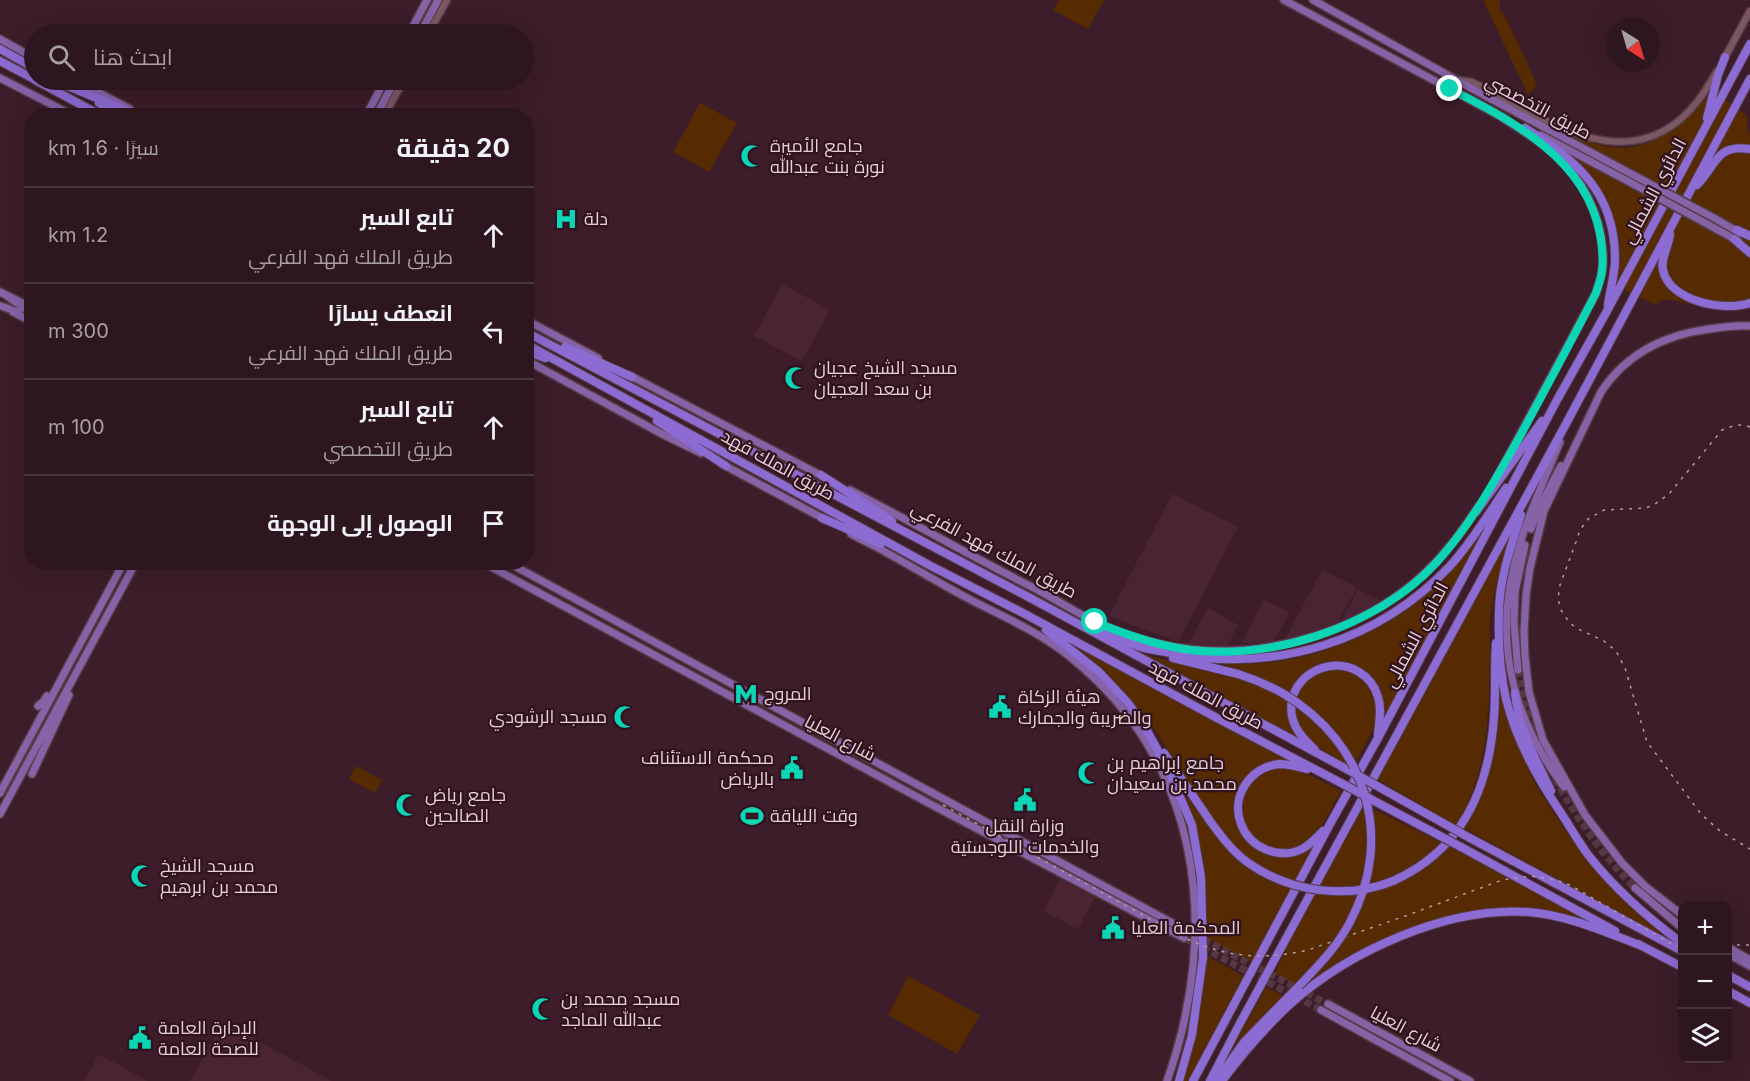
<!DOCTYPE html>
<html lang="ar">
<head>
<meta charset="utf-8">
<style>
	body { margin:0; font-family:Inter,Cairo,sans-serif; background:#39232c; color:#f1f3f6; direction:rtl }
	.controls { position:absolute; right:18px; bottom:18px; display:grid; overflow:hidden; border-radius:12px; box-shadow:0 6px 24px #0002 }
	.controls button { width:54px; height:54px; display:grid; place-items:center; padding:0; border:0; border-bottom:2px solid #48353d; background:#2d161f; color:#f1f3f6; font:30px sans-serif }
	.compass { position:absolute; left:1606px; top:18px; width:54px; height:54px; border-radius:50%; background:#2d161f; box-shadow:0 6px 24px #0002; rotate:143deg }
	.stop { position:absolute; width:18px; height:18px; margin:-14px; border:4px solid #0cd5b5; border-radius:50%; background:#fff }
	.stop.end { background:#0cd5b5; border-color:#fff; box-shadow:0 2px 6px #0008 }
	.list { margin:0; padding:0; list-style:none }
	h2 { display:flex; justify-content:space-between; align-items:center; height:78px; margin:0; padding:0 24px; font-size:26px }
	h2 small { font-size:20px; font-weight:400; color:#a79fa4 }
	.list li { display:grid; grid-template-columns:39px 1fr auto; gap:18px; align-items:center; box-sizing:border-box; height:96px; padding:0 24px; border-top:2px solid #48353d }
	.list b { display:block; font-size:22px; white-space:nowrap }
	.list p { margin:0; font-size:20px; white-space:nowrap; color:#a79fa4 }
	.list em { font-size:20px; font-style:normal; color:#a79fa4 }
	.icon { flex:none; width:33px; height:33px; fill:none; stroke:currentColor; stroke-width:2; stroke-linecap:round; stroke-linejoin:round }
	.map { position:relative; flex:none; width:1750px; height:1081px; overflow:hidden; direction:ltr }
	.search { position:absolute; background:#2d161f; box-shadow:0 6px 24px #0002; left:24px; top:24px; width:510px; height:66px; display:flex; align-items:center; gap:15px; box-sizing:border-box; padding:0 21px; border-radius:33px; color:#a79fa4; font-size:22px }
	.panel { position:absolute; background:#2d161f; box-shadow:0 6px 24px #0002; left:24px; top:108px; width:510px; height:462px; border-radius:24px; direction:rtl }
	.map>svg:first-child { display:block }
</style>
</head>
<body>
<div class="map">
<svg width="1750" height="1081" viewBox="0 0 1750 1081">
	<rect width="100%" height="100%" fill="#3c1d29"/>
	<path fill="#4b2433" d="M782 284 830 310 802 361 754 336Z
		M1172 494 1238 527 1178 642 1109 616Z
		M1322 570 1357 587 1337 624 1284 641Z
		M1358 589 1382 602 1339 625Z
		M1263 600 1290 612 1274 641 1241 644Z
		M1208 608 1238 625 1227 646 1188 644Z
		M1060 879 1095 897 1078 929 1043 911Z
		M223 1022 332 1081H190Z
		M99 1054 148 1081H84Z"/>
	<path fill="#562b02" d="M1059 0H1104L1088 29 1053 10Z
		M1485 0H1500V11L1503 12 1536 82 1535 87 1528 95 1484 2Z
		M1710 89 1747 116V128L1750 136V308L1725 311 1671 300H1662L1656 305 1613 284 1612 215 1600 189 1587 172 1574 159 1571 135C1584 140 1597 145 1611 147 1652 153 1689 121 1710 89Z
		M700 103 737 123 709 172 673 152Z
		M1510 532 1511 533C1505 557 1496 581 1492 605 1489 623 1490 642 1490 660 1488 725 1488 768 1457 826L1377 779Z
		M1479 535 1481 536 1381 723C1382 709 1384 695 1377 682 1365 663 1335 656 1315 666 1302 673 1289 691 1287 706 1286 719 1293 730 1299 741L1124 648 1155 657 1244 681 1248 672 1221 664C1286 667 1352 649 1405 611 1433 590 1458 562 1479 535Z
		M1076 647 1288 760C1282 760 1275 760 1269 762 1199 787 1246 886 1310 849L1311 851 1252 962 1207 938C1209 889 1200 842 1186 795L1204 821 1211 817 1148 719 1104 669Z
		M1339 669C1358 673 1362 675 1372 692 1387 716 1364 746 1353 767 1338 759 1321 751 1309 739 1287 718 1294 680 1324 671 1329 669 1334 669 1339 669Z
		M1499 682 1512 733 1536 785 1570 838 1615 891 1660 928 1658 934 1464 828C1473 813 1482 797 1487 781 1496 749 1499 715 1499 682Z
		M356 766 382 780 375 793 349 779Z
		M1290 768 1302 771 1341 791C1332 806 1325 825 1312 838 1279 871 1227 831 1247 790 1251 783 1255 777 1262 773 1270 769 1281 769 1290 768Z
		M1363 804 1442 843C1410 875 1365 891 1320 885Z
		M1450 847 1584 918 1554 912 1504 908 1466 912 1410 929 1368 949 1308 987 1304 988 1325 965 1320 960 1294 984 1274 974 1315 893C1347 899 1389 890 1416 873 1429 866 1439 856 1450 847Z
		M1206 955 1243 976 1188 1081H1181L1195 1041 1202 998Z
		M908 976 980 1015 957 1054 888 1015Z
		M1266 987 1283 996 1236 1047 1234 1046Z"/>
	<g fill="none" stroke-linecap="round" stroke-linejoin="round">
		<path stroke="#563843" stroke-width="7" stroke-dasharray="7 3.5" stroke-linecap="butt" d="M1518 670 1525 706 1541 747
			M1555 779C1577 819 1602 855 1635 888
			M1185 930 1328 1004
			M1184 938 1321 1010"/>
		<g stroke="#553b45" stroke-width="9">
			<path id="secondary" d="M428 34 447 0
				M1724 59 1750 11
				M1459 80 1472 82C1543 118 1631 185 1697 102 1705 92 1711 81 1717 71
				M384 116 404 80"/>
		</g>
		<g stroke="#553b45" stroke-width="10">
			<path id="primary" d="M1284 0 1506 119
				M1313 0 1478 92 1639 178
				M409 34 427 0
				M420 34 438 0
				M0 39 34 58
				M0 78 74 116
				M75 80 130 109
				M366 116 385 80
				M376 116 395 80
				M1541 135 1635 185
				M1714 218 1740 233
				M1709 225 1738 241
				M0 292 32 308
				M1 306 18 312 21 309 20 305 7 296
				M13 312 32 322
				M526 320 598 358
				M526 360 662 434 701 453
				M629 375 824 477
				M1560 442C1543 483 1522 527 1513 571 1495 650 1516 723 1564 787
				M722 464 826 520
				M1494 483 1596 293C1598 286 1601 279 1602 271 1607 233 1590 188 1562 161 1545 144 1523 131 1503 118
				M850 490C912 522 972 557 1034 588 1056 599 1076 613 1098 623 1173 658 1250 659 1327 632 1396 607 1439 568 1478 507
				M1531 529 1540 506 1561 466
				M851 534C863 541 876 546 887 553 915 568 942 585 971 600 1004 617 1039 632 1069 656 1202 762 1221 928 1167 1081
				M482 562 934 806 1184 938
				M507 562C734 684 958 808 1185 930
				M1518 670 1514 623 1515 592 1525 545
				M38 706 43 702 47 696
				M32 774 69 695
				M0 793 124 562
				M0 814 136 562
				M1635 888 1682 928
				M1682 915 1646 887 1622 863 1585 815 1543 740 1529 692 1525 657 1524 632 1526 595 1530 568 1544 511 1601 392C1626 354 1664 335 1709 329 1723 327 1736 325 1750 326
				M1728 947 1750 960
				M1728 954 1750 966
				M1328 1004 1470 1081
				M1321 1010 1450 1081"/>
		</g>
		<g stroke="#553b45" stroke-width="10">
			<path id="motorway" d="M0 49 34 68
				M0 61 34 79
				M35 80 102 116
				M65 85 140 116
				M99 103 121 116
				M1707 118 1718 75 1725 57
				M1525 128C1577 161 1615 192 1615 259 1615 274 1610 290 1608 305
				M1697 185C1717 165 1715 144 1750 149
				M1737 230 1750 236
				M1670 234C1669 247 1660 258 1663 270 1669 301 1724 312 1750 303
				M1734 239 1750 253
				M526 332 1034 600 1352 772
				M526 344 929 565 1023 613 1215 717 1343 784
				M565 347 632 377
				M526 351 545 358
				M657 421 726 466
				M821 475 892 521
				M1476 512 1542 421
				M1521 515C1511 546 1499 580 1499 613 1498 641 1500 672 1506 699 1516 740 1536 776 1559 810 1569 825 1578 841 1589 856 1615 889 1648 918 1682 943
				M822 518 881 544
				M1089 625C1104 631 1119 640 1135 645 1147 650 1162 651 1175 654 1277 672 1378 642 1450 566 1471 543 1488 515 1506 488
				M1046 630 1099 672 1128 703 1145 727 1169 771 1192 825 1201 877 1203 957 1192 1035 1179 1081
				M1173 658 1238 674
				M1515 693C1518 728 1536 759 1551 791
				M1315 750C1305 740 1295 731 1292 716 1285 679 1328 653 1359 672 1369 678 1375 686 1378 697 1382 709 1379 722 1378 734
				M1164 753 1210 821
				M1307 769C1299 767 1289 764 1280 764 1251 766 1230 796 1241 824 1250 848 1279 860 1302 849 1310 845 1316 838 1323 831
				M1386 791 1452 828
				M1378 803 1444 838
				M1468 837 1682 951
				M1461 847 1615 931
				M1393 881C1462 850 1489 790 1494 717 1496 693 1494 668 1496 643
				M1638 944 1682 967
				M1728 975 1750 987
				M1728 991 1750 1003
				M1193 1081 1330 824 1378 738 1557 400 1607 311 1750 44
				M1210 1081 1238 1027 1567 422 1750 79
				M1216 1081 1245 1041 1299 986
				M1222 1081C1242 1054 1264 1029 1288 1006 1348 951 1446 907 1528 912 1568 915 1605 932 1642 946"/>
		</g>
		<use href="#secondary" stroke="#7b5663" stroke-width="6"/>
		<use href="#primary" stroke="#8563a6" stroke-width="7"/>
		<use href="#motorway" stroke="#8c6bd2" stroke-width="8"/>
		<path stroke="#b39aa3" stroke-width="1.5" stroke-dasharray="3 6" stroke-linecap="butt" d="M1750 427C1740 423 1732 426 1722 430L1669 494 1655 504 1646 508 1604 510 1588 519 1580 530 1576 542 1560 585 1558 599 1561 610 1569 622 1576 628 1604 641 1616 651 1625 668 1647 742 1701 814 1720 831 1750 849
			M943 805 1179 935C1222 957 1261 961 1308 950L1408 915 1502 880 1531 876 1556 880 1570 885 1670 943 1682 948
			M1728 945H1750"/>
		<g stroke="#553b45" stroke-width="10" stroke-linecap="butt">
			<path id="primary-bridge" d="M1639 178 1714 218
				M1635 185 1709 225"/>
		</g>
		<g stroke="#553b45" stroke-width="10" stroke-linecap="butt">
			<path id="motorway-bridge" d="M1238 674C1254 679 1270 686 1284 694 1366 743 1395 837 1350 922 1337 947 1318 966 1299 986
				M1352 772 1386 791
				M1343 784 1378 803
				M1210 821C1221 836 1232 851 1247 862 1289 892 1346 900 1393 881
				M1452 828 1468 837
				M1444 838 1461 847"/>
		</g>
		<use href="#primary-bridge" stroke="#8563a6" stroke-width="7"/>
		<use href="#motorway-bridge" stroke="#8c6bd2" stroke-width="8"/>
	</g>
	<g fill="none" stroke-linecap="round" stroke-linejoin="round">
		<path stroke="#0cd5b5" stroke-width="8" d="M1095 622C1122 633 1149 643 1178 648 1265 664 1376 628 1436 563 1470 526 1494 482 1519 438 1545 390 1571 342 1596 293 1598 286 1601 279 1602 271 1604 259 1602 246 1600 234 1586 159 1513 121 1450 89"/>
	</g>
	<defs>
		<g id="mosque-bare" transform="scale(1.8)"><path d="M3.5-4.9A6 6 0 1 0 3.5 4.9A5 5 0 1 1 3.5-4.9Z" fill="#0cd5b5" stroke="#31131f" stroke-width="2.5" paint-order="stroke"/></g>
		<g id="hospital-bare" transform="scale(1.8)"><path d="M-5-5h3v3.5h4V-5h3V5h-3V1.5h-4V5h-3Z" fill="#0cd5b5" stroke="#31131f" stroke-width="2.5" paint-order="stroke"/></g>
		<g id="metro-bare" transform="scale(1.8)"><path d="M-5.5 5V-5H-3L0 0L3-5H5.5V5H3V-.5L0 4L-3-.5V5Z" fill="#0cd5b5" stroke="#31131f" stroke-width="2.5" paint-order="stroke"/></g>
		<g id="civic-bare" transform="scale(1.8)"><path d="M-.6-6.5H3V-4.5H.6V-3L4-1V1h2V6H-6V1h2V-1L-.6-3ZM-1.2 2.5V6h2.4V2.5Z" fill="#0cd5b5" stroke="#31131f" stroke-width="2.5" paint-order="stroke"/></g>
		<g id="stadium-bare" transform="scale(1.8)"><path d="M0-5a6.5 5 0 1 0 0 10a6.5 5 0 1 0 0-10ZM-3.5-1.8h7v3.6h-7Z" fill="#0cd5b5" stroke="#31131f" stroke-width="2.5" paint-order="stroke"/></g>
	</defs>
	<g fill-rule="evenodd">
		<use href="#mosque-bare" x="752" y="156"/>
		<use href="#hospital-bare" x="566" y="219"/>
		<use href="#mosque-bare" x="796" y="378"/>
		<use href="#metro-bare" x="746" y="694"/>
		<use href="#civic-bare" x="1000" y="707"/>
		<use href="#mosque-bare" x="625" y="717"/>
		<use href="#civic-bare" x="792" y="768"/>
		<use href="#mosque-bare" x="1089" y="773"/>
		<use href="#civic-bare" x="1025" y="800"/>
		<use href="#mosque-bare" x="407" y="805"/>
		<use href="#stadium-bare" x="752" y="816"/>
		<use href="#mosque-bare" x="142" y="876"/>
		<use href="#civic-bare" x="1113" y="928"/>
		<use href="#mosque-bare" x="543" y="1009"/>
		<use href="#civic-bare" x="140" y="1038"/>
	</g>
	<g text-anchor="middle" stroke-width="4.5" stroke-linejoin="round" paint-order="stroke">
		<g font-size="18" fill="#e6d0d7" stroke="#31131f">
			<text transform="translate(1538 107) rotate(28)" y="6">طريق التخصصي</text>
			<text transform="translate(1654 191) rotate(-62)" y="6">الدائري الشمالي</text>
			<text transform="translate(778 465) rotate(29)" y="6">طريق الملك فهد</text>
			<text transform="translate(994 550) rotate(28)" y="6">طريق الملك فهد الفرعي</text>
			<text transform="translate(1416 635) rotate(-62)" y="6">الدائري الشمالي</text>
			<text transform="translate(1206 695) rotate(28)" y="6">طريق الملك فهد</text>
			<text transform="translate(840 738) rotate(28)" y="6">شارع العليا</text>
			<text transform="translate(1406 1029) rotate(28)" y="6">شارع العليا</text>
		</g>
		<g font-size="18" fill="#e6d0d7" stroke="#31131f" text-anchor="start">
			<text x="770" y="152">جامع الأميرة<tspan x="770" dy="21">نورة بنت عبدالله</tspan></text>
			<text x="584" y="225">دلة</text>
			<text x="814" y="374">مسجد الشيخ عجيان<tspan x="814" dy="21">بن سعد العجيان</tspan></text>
			<text x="764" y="700">المروج</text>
			<text x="1018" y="703">هيئة الزكاة<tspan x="1018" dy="21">والضريبة والجمارك</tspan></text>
			<text x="607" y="723" text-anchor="end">مسجد الرشودي</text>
			<text x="774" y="764" text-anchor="end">محكمة الاستئناف<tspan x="774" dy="21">بالرياض</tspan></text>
			<text x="1107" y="769">جامع إبراهيم بن<tspan x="1107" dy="21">محمد بن سعيدان</tspan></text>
			<text x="425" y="801">جامع رياض<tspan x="425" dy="21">الصالحين</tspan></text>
			<text x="770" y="822">وقت اللياقة</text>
			<text x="1025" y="832" text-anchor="middle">وزارة النقل<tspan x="1025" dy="21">والخدمات اللوجستية</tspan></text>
			<text x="160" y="872">مسجد الشيخ<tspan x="160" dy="21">محمد بن ابرهيم</tspan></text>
			<text x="1131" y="934">المحكمة العليا</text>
			<text x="561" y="1005">مسجد محمد بن<tspan x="561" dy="21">عبدالله الماجد</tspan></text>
			<text x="158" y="1034">الإدارة العامة<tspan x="158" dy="21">للصحة العامة</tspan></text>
		</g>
	</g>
</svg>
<div class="controls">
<button>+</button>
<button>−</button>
<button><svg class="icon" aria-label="layers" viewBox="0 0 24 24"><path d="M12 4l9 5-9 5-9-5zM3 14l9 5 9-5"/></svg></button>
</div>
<svg class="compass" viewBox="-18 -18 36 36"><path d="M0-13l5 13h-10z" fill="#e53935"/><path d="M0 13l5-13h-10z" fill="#a79fa4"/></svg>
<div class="stop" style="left:1095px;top:622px"></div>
<div class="stop end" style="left:1450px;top:89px"></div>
<div class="search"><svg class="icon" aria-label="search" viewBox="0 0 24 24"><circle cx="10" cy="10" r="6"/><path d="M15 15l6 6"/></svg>ابحث هنا</div>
<section class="panel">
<h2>20 دقيقة<small>سيرًا · 1.6 km</small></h2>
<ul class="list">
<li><svg class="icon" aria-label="ahead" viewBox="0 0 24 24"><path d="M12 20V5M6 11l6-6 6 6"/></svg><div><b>تابع السير</b><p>طريق الملك فهد الفرعي</p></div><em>1.2 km</em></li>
<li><svg class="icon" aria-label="left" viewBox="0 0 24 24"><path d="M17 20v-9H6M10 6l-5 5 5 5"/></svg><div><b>انعطف يسارًا</b><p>طريق الملك فهد الفرعي</p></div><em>300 m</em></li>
<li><svg class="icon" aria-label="ahead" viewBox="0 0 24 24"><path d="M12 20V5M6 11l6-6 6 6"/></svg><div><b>تابع السير</b><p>طريق التخصصي</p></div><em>100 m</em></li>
<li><svg class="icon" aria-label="arrive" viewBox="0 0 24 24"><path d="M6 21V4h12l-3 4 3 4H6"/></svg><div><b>الوصول إلى الوجهة</b></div></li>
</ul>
</section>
</div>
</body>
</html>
